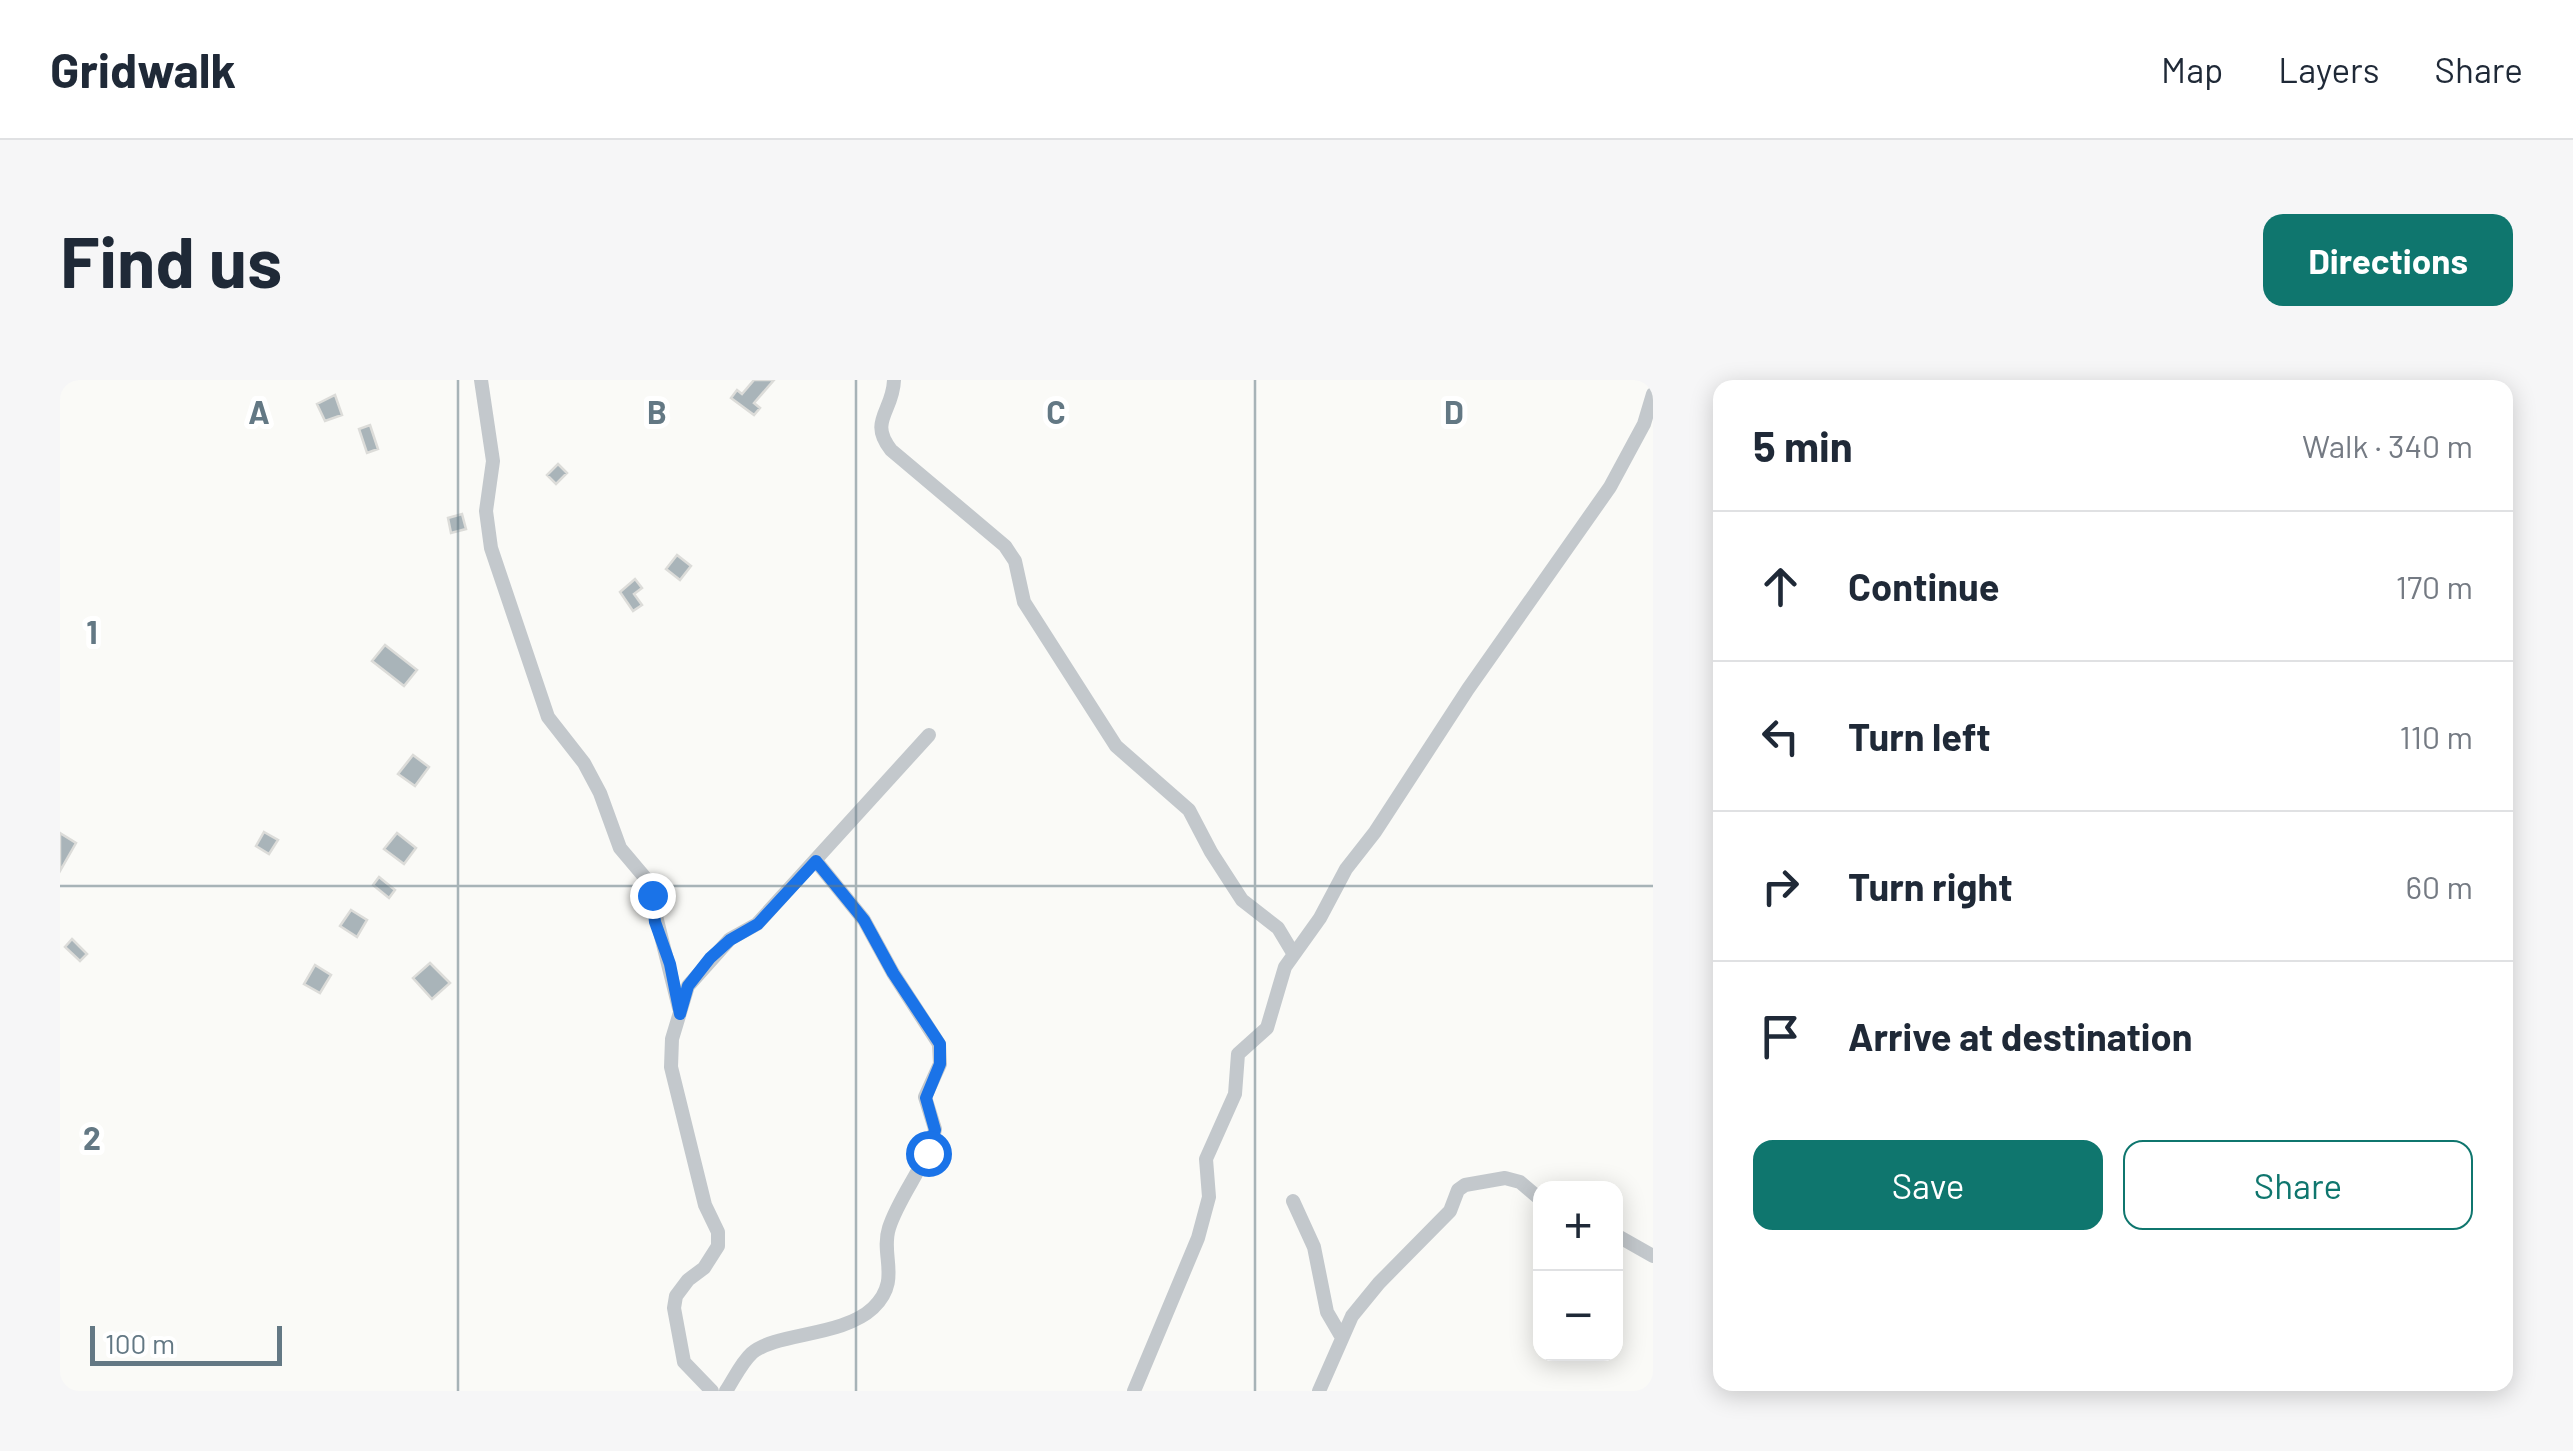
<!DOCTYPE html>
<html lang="en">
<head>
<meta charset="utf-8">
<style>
	body { margin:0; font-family:Barlow,sans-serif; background:#f6f6f7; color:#1f2937 }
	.controls { position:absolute; right:30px; bottom:30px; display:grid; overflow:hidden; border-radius:20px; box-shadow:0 5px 25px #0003 }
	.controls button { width:90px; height:90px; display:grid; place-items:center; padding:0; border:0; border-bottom:2px solid #e0e1e3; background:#fff; color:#1f2937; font:50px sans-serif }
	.scale { position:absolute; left:30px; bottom:25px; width:192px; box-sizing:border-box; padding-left:10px; border:5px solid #637884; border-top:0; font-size:28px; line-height:35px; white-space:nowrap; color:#637884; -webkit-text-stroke:8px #fff; paint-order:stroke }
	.stop { position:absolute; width:30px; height:30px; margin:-22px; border:8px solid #1a73e8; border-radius:50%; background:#fff }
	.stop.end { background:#1a73e8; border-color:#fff; box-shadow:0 2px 10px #0008 }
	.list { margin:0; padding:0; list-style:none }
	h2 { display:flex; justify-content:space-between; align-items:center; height:130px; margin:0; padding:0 40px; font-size:42px }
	h2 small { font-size:32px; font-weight:400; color:#747a83 }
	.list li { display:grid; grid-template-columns:65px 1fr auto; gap:30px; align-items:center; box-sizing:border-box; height:150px; padding:0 40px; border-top:2px solid #e0e1e3 }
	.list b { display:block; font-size:38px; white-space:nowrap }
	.list em { font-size:32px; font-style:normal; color:#747a83 }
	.actions { display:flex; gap:20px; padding:30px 40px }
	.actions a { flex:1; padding:22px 0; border:2px solid #0f766e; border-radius:20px; text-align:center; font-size:35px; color:#0f766e }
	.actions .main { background:#0f766e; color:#fff }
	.icon { flex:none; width:55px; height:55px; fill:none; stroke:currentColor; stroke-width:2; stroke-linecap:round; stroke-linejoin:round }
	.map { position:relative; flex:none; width:1593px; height:1011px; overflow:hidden; border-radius:20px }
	header { display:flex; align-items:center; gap:60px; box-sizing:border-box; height:140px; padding:0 50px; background:#fff; border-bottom:2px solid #e0e1e3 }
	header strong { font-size:48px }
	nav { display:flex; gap:55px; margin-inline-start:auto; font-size:35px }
	.intro { display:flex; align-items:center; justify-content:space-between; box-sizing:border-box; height:240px; padding:0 60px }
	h1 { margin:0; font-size:70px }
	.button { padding:25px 45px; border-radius:20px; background:#0f766e; color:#fff; font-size:35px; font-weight:700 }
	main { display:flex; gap:60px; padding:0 60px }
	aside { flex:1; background:#fff; border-radius:20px; box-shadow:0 5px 25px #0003 }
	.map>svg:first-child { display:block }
</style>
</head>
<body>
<header>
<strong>Gridwalk</strong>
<nav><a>Map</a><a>Layers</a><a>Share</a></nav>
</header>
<div class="intro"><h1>Find us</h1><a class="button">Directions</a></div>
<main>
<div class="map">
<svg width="1593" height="1011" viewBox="0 0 1593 1011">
	<rect width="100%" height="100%" fill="#fafaf7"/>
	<path fill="#a9b4b9" stroke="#dcdcd9" stroke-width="2.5" d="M694 0H714L694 23 700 28 694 35 671 18 677 10 682 14Z
		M275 15 282 35 265 41 257 24Z
		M310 45 318 69 307 73 299 49Z
		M498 84 507 93 496 104 487 95Z
		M402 134 406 149 391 153 388 138Z
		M617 175 631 186 620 200 606 189Z
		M575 199 582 208 574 214 582 225 573 231 560 212Z
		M325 265 357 290 344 306 312 281Z
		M353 375 369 387 355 406 338 394Z
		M204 452 218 460 209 474 196 466Z
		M0 453 16 463 0 491Z
		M337 453 356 468 344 484 324 469Z
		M319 497 335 510 329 518 313 505Z
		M291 530 307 540 297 557 280 546Z
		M12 559 27 574 20 581 5 567Z
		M370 583 390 603 372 619 353 598Z
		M255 585 271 595 260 613 244 604Z"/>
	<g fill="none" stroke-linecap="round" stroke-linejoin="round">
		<path stroke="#c3c8cc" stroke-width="14" d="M421 0 433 81 426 131 431 168 488 337 524 383 540 413 560 468 587 500 619 628
			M834 0C833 32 808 41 831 70L945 166 955 181 964 222 1056 366 1129 430 1151 472 1182 520 1218 548 1233 573
			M1233 821 1254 867 1267 932 1281 956
			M1556 855 1593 876
			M652 1011 624 982 614 928 616 916 628 900 644 888 658 866V852L645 825 611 687 612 659 628 606 670 559 697 544 869 355
			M666 1011C674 999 681 983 692 973 717 952 782 957 813 928 842 900 820 876 829 848 838 819 862 790 873 759L875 749 865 717 880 684 879 664 833 593 804 540 756 481
			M1074 1011 1138 858 1149 817 1146 779 1175 714 1178 674 1207 648 1225 587 1260 538 1286 489 1315 452 1408 309 1550 107 1584 44 1593 14
			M1259 1011 1292 936 1319 903 1390 831 1398 810 1405 805 1445 798 1460 802 1480 819"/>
	</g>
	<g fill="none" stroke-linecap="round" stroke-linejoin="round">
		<path stroke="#1a73e8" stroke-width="12" d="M592 515 595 542 610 584 620 634 628 606 650 578 670 560 698 544 756 481 804 540 833 593 880 664V684L866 718 875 750 868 773"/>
	</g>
	<path fill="none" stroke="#637884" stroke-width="2.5" stroke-opacity="0.55" d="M398 0V1011M796 0V1011M1195 0V1011M0 506H1593"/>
	<g font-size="32" text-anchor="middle" font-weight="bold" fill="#637884" stroke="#fff" stroke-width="10" stroke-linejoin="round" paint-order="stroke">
		<text x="199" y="44">A</text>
		<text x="597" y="44">B</text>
		<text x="996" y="44">C</text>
		<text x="1394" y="44">D</text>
		<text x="32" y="264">1</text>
		<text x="32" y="770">2</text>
	</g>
</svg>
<div class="controls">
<button>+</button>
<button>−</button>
</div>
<div class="scale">100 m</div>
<div class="stop" style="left:868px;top:773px"></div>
<div class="stop end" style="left:592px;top:515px"></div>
</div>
<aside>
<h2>5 min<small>Walk · 340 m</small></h2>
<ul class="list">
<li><svg class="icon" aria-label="ahead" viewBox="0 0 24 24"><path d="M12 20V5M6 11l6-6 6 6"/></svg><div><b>Continue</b></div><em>170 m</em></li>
<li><svg class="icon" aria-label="left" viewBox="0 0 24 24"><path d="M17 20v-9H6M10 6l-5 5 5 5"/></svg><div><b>Turn left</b></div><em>110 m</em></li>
<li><svg class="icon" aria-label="right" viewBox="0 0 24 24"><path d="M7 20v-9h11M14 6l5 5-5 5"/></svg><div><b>Turn right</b></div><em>60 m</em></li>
<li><svg class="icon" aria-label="arrive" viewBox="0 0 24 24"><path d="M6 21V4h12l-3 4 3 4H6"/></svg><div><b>Arrive at destination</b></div></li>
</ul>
<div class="actions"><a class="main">Save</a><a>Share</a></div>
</aside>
</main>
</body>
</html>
